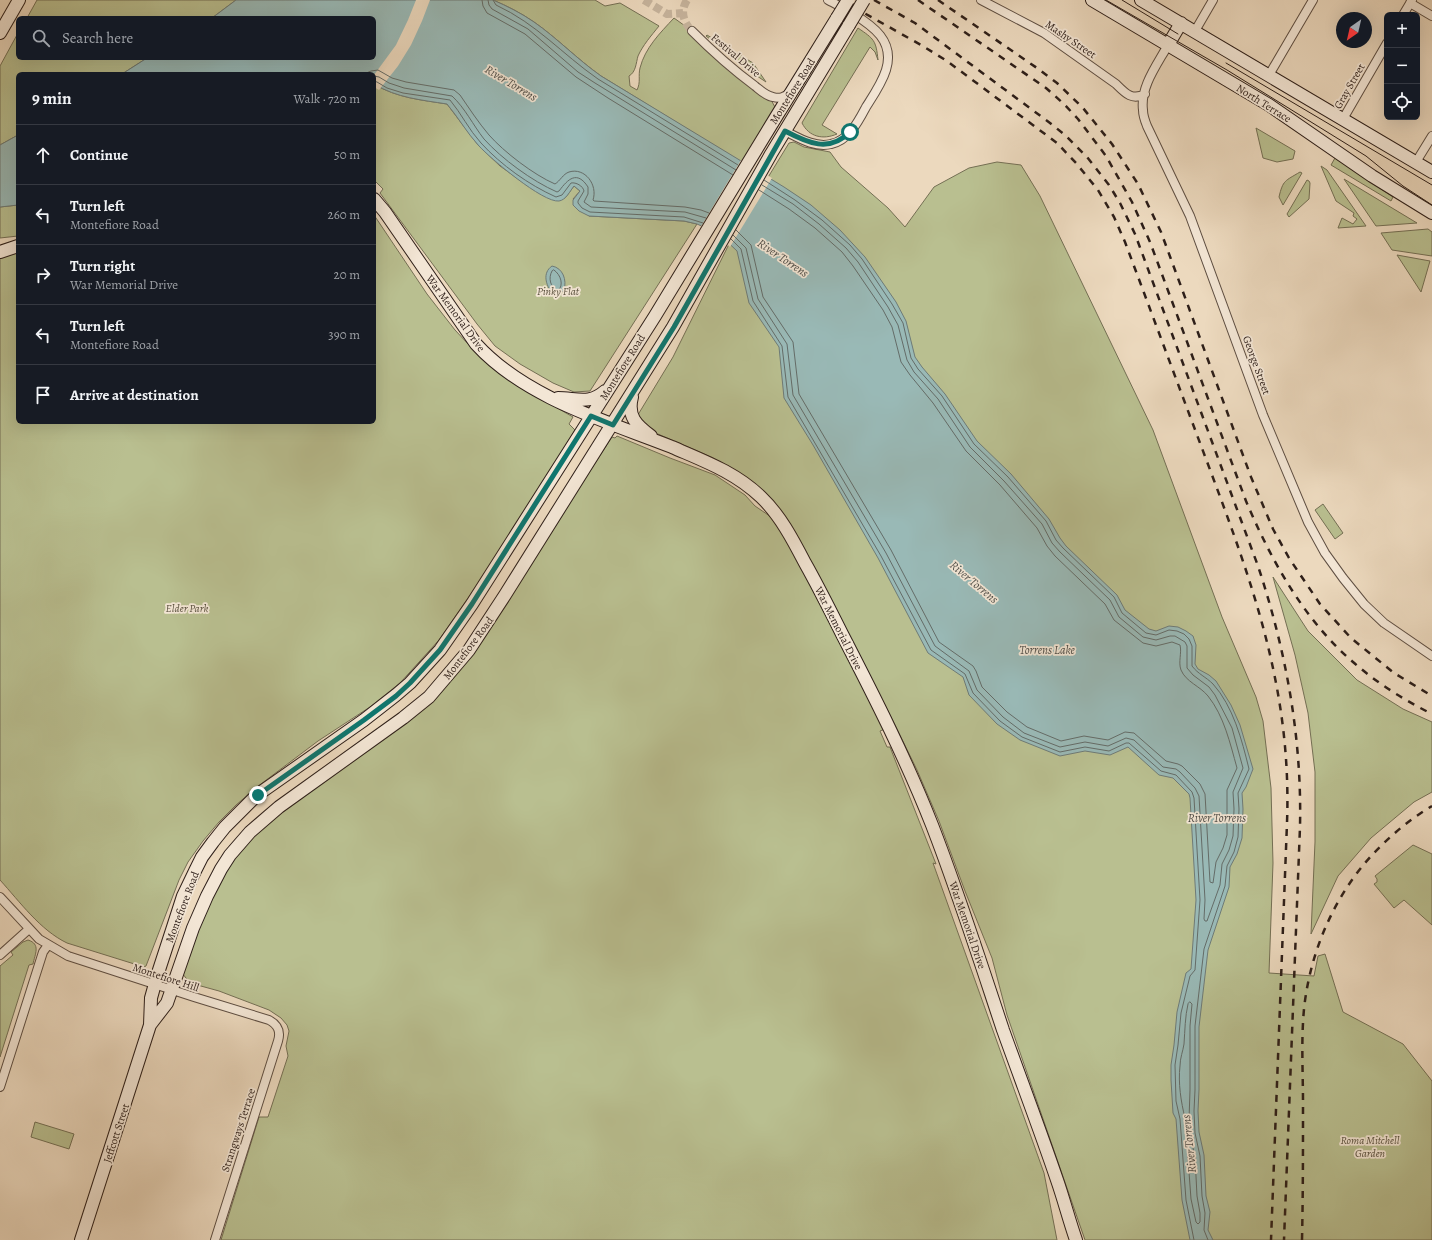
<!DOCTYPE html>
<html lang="en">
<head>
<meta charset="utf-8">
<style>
	body { margin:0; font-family:Alegreya,serif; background:#242831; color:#f1f3f6 }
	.controls { position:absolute; right:12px; top:12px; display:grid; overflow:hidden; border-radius:6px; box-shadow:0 4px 16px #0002 }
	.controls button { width:36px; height:36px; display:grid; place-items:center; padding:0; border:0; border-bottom:1px solid #363941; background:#171b24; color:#f1f3f6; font:20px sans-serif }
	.compass { position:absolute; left:1336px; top:12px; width:36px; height:36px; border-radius:50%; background:#171b24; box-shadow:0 4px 16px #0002; rotate:214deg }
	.stop { position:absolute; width:12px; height:12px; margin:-9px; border:3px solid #0f766e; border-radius:50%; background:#fff }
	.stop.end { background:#0f766e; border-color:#fff; box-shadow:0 1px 4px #0008 }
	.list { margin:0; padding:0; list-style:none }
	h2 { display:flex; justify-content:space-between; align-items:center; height:52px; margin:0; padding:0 16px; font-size:17px }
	h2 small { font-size:13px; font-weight:400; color:#9ea1a6 }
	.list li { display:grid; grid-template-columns:26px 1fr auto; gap:12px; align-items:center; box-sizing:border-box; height:60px; padding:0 16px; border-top:1px solid #363941 }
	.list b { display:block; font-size:15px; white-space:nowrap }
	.list p { margin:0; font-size:13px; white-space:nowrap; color:#9ea1a6 }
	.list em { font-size:13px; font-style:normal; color:#9ea1a6 }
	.icon { flex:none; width:22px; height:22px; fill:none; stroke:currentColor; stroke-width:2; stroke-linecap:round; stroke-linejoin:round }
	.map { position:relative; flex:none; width:1432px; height:1240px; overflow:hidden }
	.search { position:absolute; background:#171b24; box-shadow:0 4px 16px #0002; left:16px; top:16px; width:360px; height:44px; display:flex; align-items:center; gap:10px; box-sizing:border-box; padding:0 14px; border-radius:6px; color:#9ea1a6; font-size:15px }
	.panel { position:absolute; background:#171b24; box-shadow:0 4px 16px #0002; left:16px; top:72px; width:360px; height:352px; border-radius:6px }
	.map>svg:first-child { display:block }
</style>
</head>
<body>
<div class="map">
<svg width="1432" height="1240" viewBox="0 0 1432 1240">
	<rect width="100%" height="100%" fill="#ecd9be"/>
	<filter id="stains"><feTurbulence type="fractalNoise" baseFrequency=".005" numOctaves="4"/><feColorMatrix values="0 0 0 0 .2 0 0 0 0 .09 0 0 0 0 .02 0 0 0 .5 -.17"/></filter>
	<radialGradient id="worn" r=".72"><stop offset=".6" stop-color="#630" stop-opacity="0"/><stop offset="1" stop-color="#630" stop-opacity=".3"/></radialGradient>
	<path fill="#b9bf90" stroke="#746f54" d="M37 0H236L212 18H27Z
		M493 0H595L605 6 620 3 659 26C651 36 643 45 638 56 636 63 636 72 629 76L630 86 637 90C641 82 638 76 640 68 645 48 660 33 674 18L692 31 770 98 776 109 746 165 601 76C577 59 557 38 534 22 521 13 507 6 493 0Z
		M858 28C874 39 876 40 878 60L875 52 870 47 822 125 837 134C823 140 809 137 802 123L803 121Z
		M18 33V58H147L122 74H18V135L0 145V66Z
		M707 35 753 63 766 82 757 76 755 72H753L706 36Z
		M374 84C397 98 422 100 447 104L478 145 500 166 528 186 545 196 565 198 574 186 580 191 573 199 589 216 684 221 697 224 590 391 574 392 553 383 520 364 495 346 477 324 380 193 383 189 374 180Z
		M1256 128 1295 151 1293 159 1277 162 1263 158Z
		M794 142 804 147 830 152 841 167 888 208 905 227 934 187 969 168 997 162 1021 165 1040 196 1153 430 1222 617 1256 697 1263 721 1271 788 1273 863 1269 973 1314 976 1318 956 1325 954 1343 1012 1403 1044 1432 1081V1240H1085L1007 1015 992 958 965 891 939 821 917 770 897 729 859 654 798 541 735 470 711 457 651 431 636 418 673 357 737 228 789 143Z
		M1335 158 1393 197 1391 201 1331 165Z
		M1321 166 1327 170 1366 226 1338 228 1342 218 1353 224 1357 219 1353 216 1354 213 1336 201Z
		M1300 172 1302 173 1283 205 1279 197C1283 180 1285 181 1300 172Z
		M1344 179 1417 223 1376 226Z
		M1307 180 1309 181 1310 183 1309 199 1289 217 1287 214Z
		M18 205V236L0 238V207Z
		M374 215 427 294 455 330 483 360 510 381 573 417 569 424 575 430 539 489 475 588 439 640 400 683 370 707 318 741 257 787 236 805 219 822 203 841 188 862 179 880 146 966 144 967 67 943C40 930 20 902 0 880V257L18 252V422H374Z
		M1428 229 1432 232V256L1392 250 1381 233Z
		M1397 255 1430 261 1421 292Z
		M617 436 670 458 715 475 745 495 755 506 777 521 885 729 880 731 887 747H890L936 864 933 863 1044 1173 1057 1240H221L259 1117H268L288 1056 286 1046 289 1031 287 1025 281 1018 269 1010 219 991 190 983 182 973 218 878 249 837 408 718 532 560 612 437 615 438Z
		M1323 504 1343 533 1335 539 1315 510Z
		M1273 577 1308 631 1357 680 1403 709 1432 722V792L1414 802 1371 838 1338 876 1311 934 1315 842V772L1308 713 1295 655Z
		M1413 845 1432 854V925L1404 900 1394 908 1374 884 1377 882V879L1375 876Z
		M28 940C41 944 35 954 33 964L29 965 0 1057V966L13 955 11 952 23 942Z
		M35 1122 74 1134 69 1149 31 1137Z"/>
	<path fill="#99b9b6" stroke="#6e7b77" d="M236 0H493C507 6 521 13 534 22 557 38 577 59 601 76L784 187 811 205 840 230 865 257 896 302 906 321 915 357 922 367 945 394 977 441 1011 474 1049 519 1060 538 1066 546 1117 595 1125 610 1149 629 1156 631 1169 626 1178 627 1186 631 1193 636 1196 645 1195 664 1198 669 1209 675 1216 681 1231 705 1240 725 1253 769 1246 787 1242 793 1243 809 1242 838 1237 854 1230 867 1229 887 1208 950 1199 1027V1090L1198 1111 1199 1132 1204 1155 1206 1196 1210 1212 1208 1230 1213 1240H1190L1182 1200 1176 1119 1173 1113 1171 1080V1065L1174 1045 1177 1012 1186 973 1191 969 1196 900 1190 798 1189 794 1173 778 1159 775 1128 747 1110 755 1085 751 1060 756 1020 740 997 724 969 695 963 677 928 653 878 558 813 445 784 398 779 347 749 303 737 251 719 234 697 224 684 221 589 216 579 211 573 205V200L580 191 574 186C570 191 566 200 559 201 543 203 490 158 479 146 467 133 458 117 447 104 422 100 397 98 374 84V74H122L147 58H374V18H212Z
		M18 135V205L0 207V145Z
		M552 266C563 268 567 280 564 290L559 295 552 293C546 285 542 273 552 266Z"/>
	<path fill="#ecd9be" d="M416 0H430L422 21 411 45 398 66 379 90 374 87V75L396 45 408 20Z
		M741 160 772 178 730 247 718 236 700 228Z"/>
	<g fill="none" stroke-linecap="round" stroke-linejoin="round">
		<path stroke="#646c68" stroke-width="1" d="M482 0 483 6 487 13 525 34 576 77 608 98 733 175
			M488 0 489 5 492 9 528 29 578 72 595 83 736 170
			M493 0 496 5C537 24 562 54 598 79L738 165
			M364 74 371 71 378 70 392 78 406 82 454 90 460 95C469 108 478 122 489 135 504 152 534 175 555 184 560 181 563 174 569 172 585 167 598 185 593 200L594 201 685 207 701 210 709 213
			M374 76 379 77 389 83 404 88 452 96C465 108 473 125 484 139 502 159 532 181 557 192L559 191C568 179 577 170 588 187V194L584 202 591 207 685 212 706 218
			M374 81 377 82 387 88 403 93 450 100C461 113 469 130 481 143 501 165 529 185 556 197L562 195 571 183C576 182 583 186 584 191L578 201V203L582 208 590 212 684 217 703 223
			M764 180 795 200 822 220 850 245 862 259 892 304 903 323 911 358 918 369 942 396 974 444 1008 477 1046 521 1056 540 1063 548 1114 597 1122 613 1146 633 1156 635 1169 630 1177 631 1184 634 1189 639 1192 646V666C1198 674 1206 677 1213 684 1233 706 1242 740 1249 769L1238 793 1239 809 1238 837 1234 852 1227 866 1225 886 1204 949 1195 1026V1090L1194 1111 1195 1133 1200 1156 1202 1196 1205 1213 1204 1230 1208 1240
			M736 230 751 245 763 297 793 342 799 394 891 550 939 642 973 666 976 671 982 687 1007 712 1027 727 1061 741 1084 736 1108 740 1125 732 1134 733 1166 761 1178 764 1182 766 1200 784 1205 794 1210 882 1213 883 1216 862 1223 848 1227 835V790L1237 768C1230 743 1224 716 1208 696 1200 686 1186 682 1181 670 1178 662 1182 653 1180 645L1172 642 1156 646 1143 643 1114 620 1105 604 1055 556 1047 546 1037 528 1000 485 966 451 933 403 910 375 901 362 892 327 883 310 853 266 842 252 815 228 789 209 759 190
			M733 235 746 248 758 299 787 344 793 395 886 553 935 646 969 671 977 690 1003 717 1024 733 1060 747 1085 742 1108 746 1126 738 1134 740 1163 767 1176 769 1180 772 1195 788 1199 796 1205 900 1204 919 1205 921H1207L1220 885 1222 864 1229 850 1233 836 1234 809 1233 792 1243 768 1232 728 1215 695 1209 687 1193 675 1187 668V646L1185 642 1175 636H1170L1156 640 1143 637 1119 617 1110 600 1060 552 1052 543 1042 524 1004 481 970 447 938 399 914 372 907 360 898 325 888 307 858 262 846 248 819 224 793 204 762 185
			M731 239 741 249 753 301 782 346 788 397 881 556 931 650 965 674 973 693 1000 721 1022 737 1060 752 1085 747 1109 751 1126 743H1129L1161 771 1176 775 1192 792 1194 798 1200 900 1195 970 1190 976 1181 1013 1178 1045 1175 1065 1176 1101 1180 1119 1186 1200 1194 1240
			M554 270C561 275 564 285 558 291 550 287 548 278 552 271Z
			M1190 1002 1192 1004 1190 1026V1090L1189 1120 1190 1134 1195 1157 1197 1196 1200 1213V1222L1198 1224 1196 1222 1191 1199 1185 1118C1181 1102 1178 1083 1180 1066 1180 1058 1183 1051 1184 1044 1185 1030 1185 1017 1188 1004Z"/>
		<path stroke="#c6b49d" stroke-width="8" stroke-dasharray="8 4" stroke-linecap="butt" d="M644 0 667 14 683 13
			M687 0C680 11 683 22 692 31"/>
		<g stroke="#5e4e42" stroke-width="10">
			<path id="street" d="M981 0 1044 33 1116 84C1125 93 1132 101 1145 94
				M1410 3 1432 16
				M1403 15 1412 0
				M692 31C712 51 732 69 755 86 760 90 766 96 773 97 780 99 784 97 790 93
				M1195 31 1213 0
				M1168 45C1157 65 1140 87 1143 110 1143 116 1145 121 1147 126L1190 216 1263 415 1308 522 1325 553 1343 578 1364 604 1384 623 1432 656
				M1269 75 1313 0
				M1343 119 1387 43
				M785 131C799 138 815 148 831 144 849 140 858 122 866 107 873 96 882 83 886 70 895 41 873 26 852 13 844 9 836 4 828 0
				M1416 162 1432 136
				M0 897 39 939 68 956 194 997 269 1020C278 1025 281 1031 278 1041L215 1240
				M0 955 29 929
				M0 1087 43 952 48 945"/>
		</g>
		<g stroke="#2e1f19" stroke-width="14">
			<path id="secondary" d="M1092 0 1269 105 1372 176 1432 213
				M1141 0 1432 172
				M0 33 19 0
				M1168 45 1181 23
				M374 199 385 212 476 344C525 398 606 421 672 447 704 461 735 472 761 497 780 515 793 540 805 563 818 586 830 610 842 634 874 696 906 759 932 825 958 892 980 961 1003 1030 1021 1080 1040 1130 1057 1180 1064 1200 1069 1220 1076 1240
				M0 252 18 246
				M632 397C627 416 636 425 651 436
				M558 398C576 398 590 405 605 391
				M150 1025 167 1003 193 928 207 896 221 869 230 855 250 832 279 807 403 718 429 697 469 650 505 595 673 327 771 154 849 25
				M81 1240 150 1025 151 998 158 973 173 927 183 896 195 871 202 857 213 842 225 827 257 795 364 720 396 695 410 683 440 650 472 604 655 316 776 117 837 18"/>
		</g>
		<use href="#street" stroke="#f3e6d5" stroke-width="8"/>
		<use href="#secondary" stroke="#f3e6d5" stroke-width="12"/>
		<path stroke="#2e1f19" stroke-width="1" d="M1106 0 1227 70 1366 156 1403 186 1432 205
			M1122 0 1178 34
			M1226 63 1432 185"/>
		<path stroke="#2e1f19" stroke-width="2.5" stroke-dasharray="7 7" stroke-linecap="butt" d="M841 0 921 45 947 61 1057 143 1076 163 1098 190 1114 217 1125 242C1152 314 1179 387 1206 459 1252 582 1292 689 1287 823L1271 1240
			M874 0 915 23 1050 123 1065 135 1087 157 1109 185 1120 203 1135 234 1258 566C1286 651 1302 737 1300 827L1284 1240
			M918 0 1046 88 1064 104 1078 119 1106 156 1132 202 1150 242 1246 501C1271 560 1304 620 1353 662 1377 683 1404 700 1432 714
			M938 0 1037 68 1057 83 1083 108 1112 144 1138 184 1161 232 1251 477 1273 529 1289 558 1320 604 1351 638 1394 673 1432 696
			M1302 1240C1303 1194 1303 1149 1303 1103 1303 1072 1301 1041 1304 1009 1310 952 1334 896 1373 854 1390 836 1410 819 1432 806"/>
		<g stroke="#2e1f19" stroke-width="14" stroke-linecap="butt">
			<path id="secondary-bridge" d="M837 18 848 0
				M849 25 864 0"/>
		</g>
		<use href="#secondary-bridge" stroke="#f3e6d5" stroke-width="12"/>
	</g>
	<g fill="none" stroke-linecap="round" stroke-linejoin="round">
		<path stroke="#0f766e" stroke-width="5" d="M258 795 364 720 396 696 410 683 440 650 472 604 591 416 613 425 674 327 785 131C808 143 829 153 850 132"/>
	</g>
	<g text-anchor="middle" stroke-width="3.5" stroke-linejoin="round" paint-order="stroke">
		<g font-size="11" fill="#2e1f19" stroke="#f3e6d5">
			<text transform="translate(1071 39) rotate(34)" y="4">Mashy Street</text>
			<text transform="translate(736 55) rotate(40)" y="4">Festival Drive</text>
			<text transform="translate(1349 86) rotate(-60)" y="4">Gray Street</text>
			<text transform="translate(792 91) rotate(-58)" y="4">Montefiore Road</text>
			<text transform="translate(1264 103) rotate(32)" y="4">North Terrace</text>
			<text transform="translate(456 313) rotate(54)" y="4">War Memorial Drive</text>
			<text transform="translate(1257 365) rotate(70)" y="4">George Street</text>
			<text transform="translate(622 367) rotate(-58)" y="4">Montefiore Road</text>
			<text transform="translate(839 628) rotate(63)" y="4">War Memorial Drive</text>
			<text transform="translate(468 648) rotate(-53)" y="4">Montefiore Road</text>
			<text transform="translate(182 907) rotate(-69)" y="4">Montefiore Road</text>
			<text transform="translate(968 925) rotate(71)" y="4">War Memorial Drive</text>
			<text transform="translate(166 977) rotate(18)" y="4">Montefiore Hill</text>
			<text transform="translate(238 1130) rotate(-72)" y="4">Strangways Terrace</text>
			<text transform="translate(116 1133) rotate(-72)" y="4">Jeffcott Street</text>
		</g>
		<g font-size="11" font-style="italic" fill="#584f3d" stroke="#f3e6d5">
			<text x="558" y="295">Pinky Flat</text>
			<text x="187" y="612">Elder Park</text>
			<text x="1370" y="1144">Roma Mitchell<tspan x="1370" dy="13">Garden</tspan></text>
		</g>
		<g font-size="12" font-style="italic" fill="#4e4d48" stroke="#f3e6d5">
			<text transform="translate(511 83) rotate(31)" y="4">River Torrens</text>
			<text transform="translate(783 258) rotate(34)" y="4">River Torrens</text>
			<text transform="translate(974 582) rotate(40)" y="4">River Torrens</text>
			<text x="1047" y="654">Torrens Lake</text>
			<text x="1217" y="822">River Torrens</text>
			<text transform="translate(1189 1144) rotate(-96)" y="4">River Torrens</text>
		</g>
	</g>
	<rect width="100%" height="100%" filter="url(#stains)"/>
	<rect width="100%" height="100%" fill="url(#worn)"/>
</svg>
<div class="controls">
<button>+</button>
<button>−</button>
<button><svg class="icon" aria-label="locate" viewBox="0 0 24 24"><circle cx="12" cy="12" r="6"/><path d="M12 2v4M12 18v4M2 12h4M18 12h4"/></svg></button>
</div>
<svg class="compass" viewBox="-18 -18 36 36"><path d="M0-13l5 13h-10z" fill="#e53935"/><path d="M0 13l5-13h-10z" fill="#9ea1a6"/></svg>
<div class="stop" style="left:850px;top:132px"></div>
<div class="stop end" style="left:258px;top:795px"></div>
<div class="search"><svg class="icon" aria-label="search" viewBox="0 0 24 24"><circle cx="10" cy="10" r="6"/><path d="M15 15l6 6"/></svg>Search here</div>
<section class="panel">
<h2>9 min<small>Walk · 720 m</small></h2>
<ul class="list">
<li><svg class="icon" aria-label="ahead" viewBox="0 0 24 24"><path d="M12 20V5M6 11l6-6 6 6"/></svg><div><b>Continue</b></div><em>50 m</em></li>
<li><svg class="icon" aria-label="left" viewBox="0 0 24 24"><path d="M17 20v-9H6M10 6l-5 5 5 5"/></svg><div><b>Turn left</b><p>Montefiore Road</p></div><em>260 m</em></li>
<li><svg class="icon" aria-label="right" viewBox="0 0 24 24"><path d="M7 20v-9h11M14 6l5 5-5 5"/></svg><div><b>Turn right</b><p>War Memorial Drive</p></div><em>20 m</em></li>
<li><svg class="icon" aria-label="left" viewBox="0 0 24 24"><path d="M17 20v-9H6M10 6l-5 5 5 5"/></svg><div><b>Turn left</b><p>Montefiore Road</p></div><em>390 m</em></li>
<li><svg class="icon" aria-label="arrive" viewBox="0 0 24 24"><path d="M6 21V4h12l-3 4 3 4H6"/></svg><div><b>Arrive at destination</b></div></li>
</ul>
</section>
</div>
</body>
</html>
